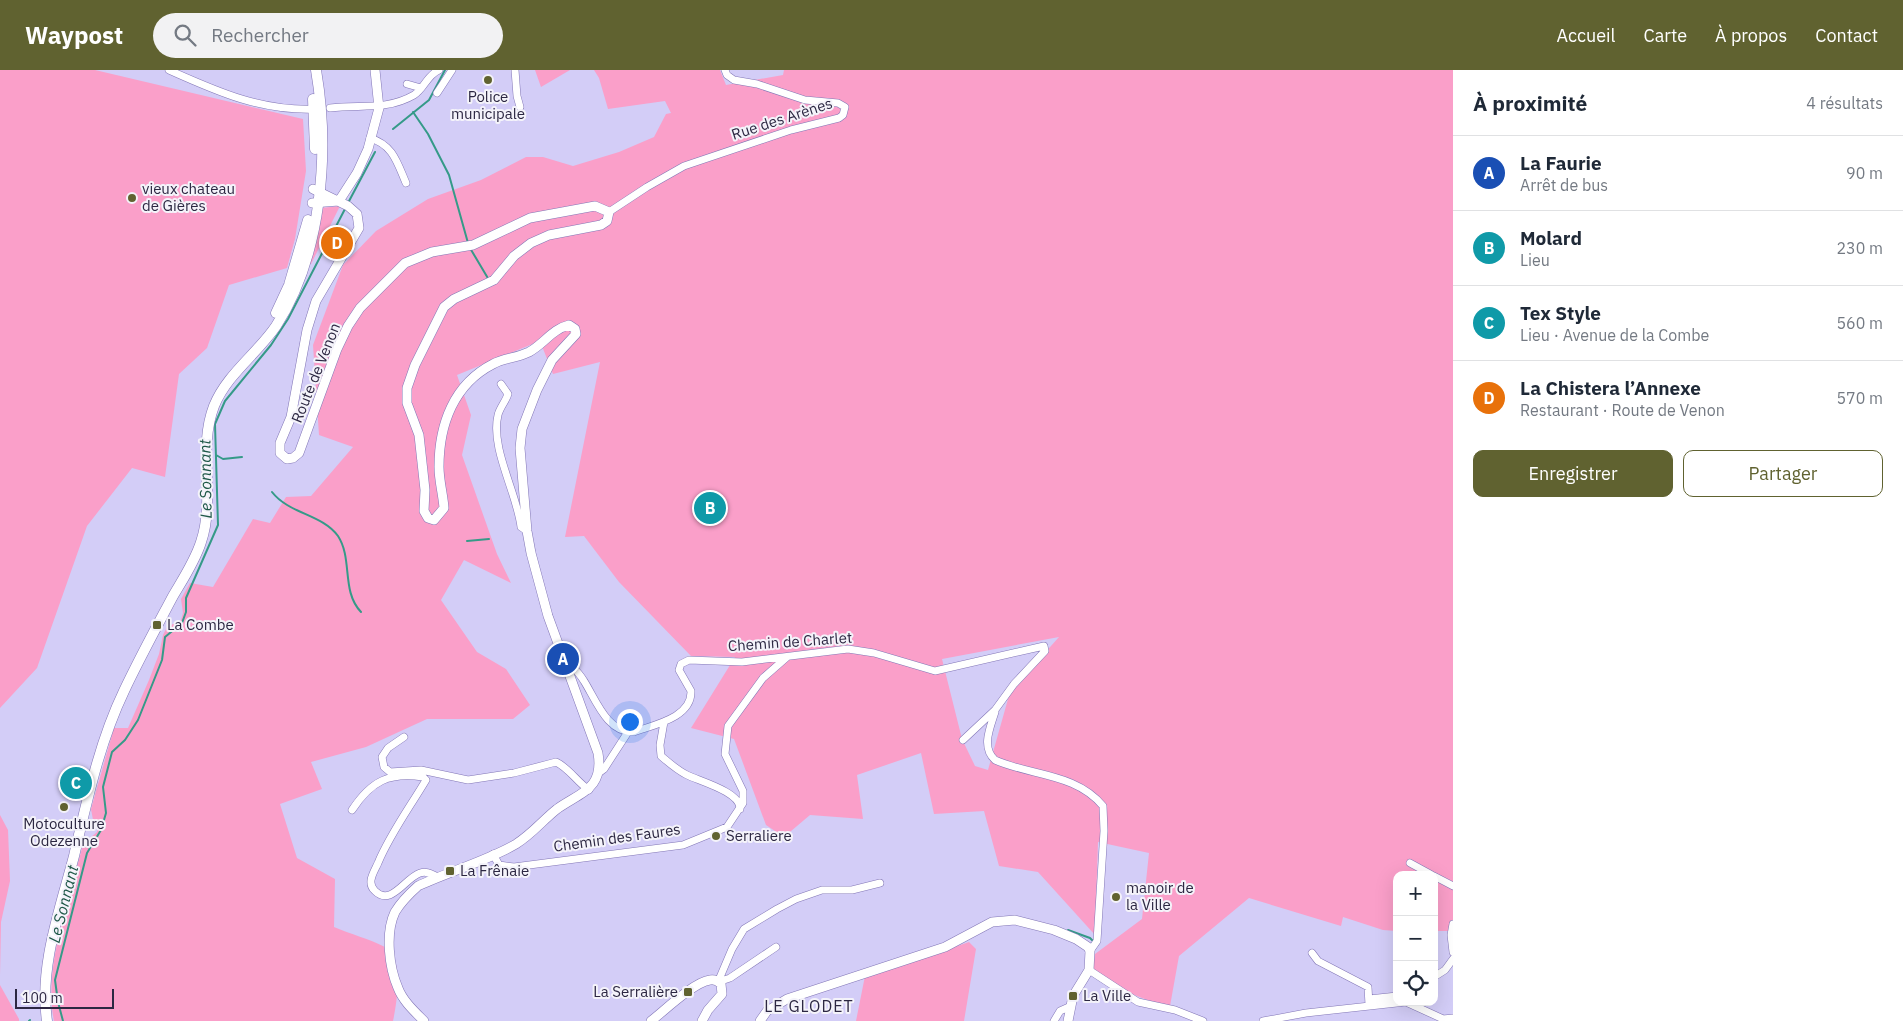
<!DOCTYPE html>
<html lang="fr">
<head>
<meta charset="utf-8">
<style>
	body { margin:0; font-family:"IBM Plex Sans",sans-serif; background:#f2f2f3; color:#1f2937 }
	.controls { position:absolute; right:15px; bottom:15px; display:grid; overflow:hidden; border-radius:10px; box-shadow:0 5px 20px #0002 }
	.controls button { width:45px; height:45px; display:grid; place-items:center; padding:0; border:0; border-bottom:1px solid #e0e1e3; background:#fff; color:#1f2937; font:25px sans-serif }
	.scale { position:absolute; left:15px; bottom:12px; width:99px; box-sizing:border-box; padding-left:5px; border:2px solid #2c2742; border-top:0; font-size:14px; line-height:18px; white-space:nowrap; color:#2c2742; -webkit-text-stroke:4px #f4f3fa; paint-order:stroke }
	.you { position:absolute; left:629px; top:651px; width:18px; height:18px; margin:-12px; border:4px solid #fff; border-radius:50%; background:#1a73e8; box-shadow:0 0 0 8px #1a73e833 }
	.badge { display:grid; place-items:center; width:32px; height:32px; border-radius:50%; background:#606230; color:#fff; font-size:16px; font-weight:700 }
	.pin { position:absolute; translate:-50% -50%; border:2px solid #fff; box-shadow:0 1px 5px #0006 }
	.list { margin:0; padding:0; list-style:none }
	h2 { display:flex; justify-content:space-between; align-items:center; height:65px; margin:0; padding:0 20px; font-size:21px }
	h2 small { font-size:16px; font-weight:400; color:#747a83 }
	.list li { display:grid; grid-template-columns:32px 1fr auto; gap:15px; align-items:center; box-sizing:border-box; height:75px; padding:0 20px; border-top:1px solid #e0e1e3 }
	.list b { display:block; font-size:19px; white-space:nowrap }
	.list p { margin:0; font-size:16px; white-space:nowrap; color:#747a83 }
	.list em { font-size:16px; font-style:normal; color:#747a83 }
	.actions { display:flex; gap:10px; padding:15px 20px }
	.actions a { flex:1; padding:11px 0; border:1px solid #606230; border-radius:10px; text-align:center; font-size:18px; color:#606230 }
	.actions .main { background:#606230; color:#fff }
	.icon { flex:none; width:28px; height:28px; fill:none; stroke:currentColor; stroke-width:2; stroke-linecap:round; stroke-linejoin:round }
	.map { position:relative; flex:none; width:1453px; height:951px; overflow:hidden }
	header { display:flex; align-items:center; gap:30px; box-sizing:border-box; height:70px; padding:0 25px; background:#606230; color:#fff }
	header strong { font-size:24px }
	nav { display:flex; gap:28px; margin-inline-start:auto; font-size:18px }
	.search { width:350px; height:45px; background:#f2f2f3; display:flex; align-items:center; gap:12px; box-sizing:border-box; padding:0 18px; border-radius:28px; color:#747a83; font-size:19px }
	main { display:flex }
	aside { flex:1; background:#fff }
	.map>svg:first-child { display:block }
</style>
</head>
<body>
<header>
<strong>Waypost</strong>
<div class="search"><svg class="icon" aria-label="search" viewBox="0 0 24 24"><circle cx="10" cy="10" r="6"/><path d="M15 15l6 6"/></svg>Rechercher</div>
<nav><a>Accueil</a><a>Carte</a><a>À propos</a><a>Contact</a></nav>
</header>
<main>
<div class="map">
<svg width="1453" height="951" viewBox="0 0 1453 951">
	<rect width="100%" height="100%" fill="#d3cdf7"/>
	<path fill="#fa9fc9" fill-rule="evenodd" d="M0 0H95L303 49 306 101 295 169 287 198 229 215 207 278 179 304 165 407 132 398 87 456 37 598 0 638Z
		M535 0H570L541 17Z
		M594 0H720L726 15 783 5 784 0H1453V865L1449 861H1434V805H1397V861L1383 860 1343 847 1341 856 1249 828 1179 886 1170 936C1134 928 1123 920 1093 899L1095 884 1142 849 1149 783 1098 772 1095 865 1038 802 999 796 984 741 934 744 921 683 857 705 863 749 810 745 784 767 766 755 734 669 691 658 735 587 691 586 619 512 584 466 565 467 600 292 553 304 540 271 457 305 471 345 462 385 497 484 511 513 464 490 441 530 477 582 506 599 530 635 513 649H427L366 677 311 692 322 719 280 734 297 788 335 809 334 857C350 864 370 869 385 877 404 888 397 933 393 951H54C43 897 70 827 83 774L97 762 99 755 93 750 91 739 114 658H128L149 610 159 584 163 565 167 557 181 550 183 543 181 529 190 513 213 517 253 449 270 453 286 427 311 426 353 377 319 365 313 275 343 195 376 161 428 129 481 110 526 87H543L573 96 619 82 654 67 666 44 671 43 665 31 608 39 599 8ZM1059 567 1010 622 988 700 975 696 962 669 942 589Z
		M340 136 311 194H309L320 138Z
		M0 745 8 760 10 811 1 852 0 906Z
		M969 872 976 879 964 951H856L865 906 894 898Z
		M0 915 19 949V951H0Z"/>
	<g fill="none" stroke-linecap="round" stroke-linejoin="round">
		<path stroke="#359a88" stroke-width="2" d="M413 42 428 64 449 105 468 173
			M393 59 429 30 445 0
			M348 133 375 82
			M470 178 489 210
			M216 385 223 389 242 387
			M272 422C289 444 322 444 338 466 353 489 341 521 361 542
			M467 471 489 469
			M1068 860 1090 868 1094 872
			M29 951 30 950
			M63 951 58 932 55 910 87 783 101 760 106 743 103 717 112 682 125 670 138 650 162 590 165 567 182 553 186 542V528L218 455 215 354 225 331 271 275 288 249 346 137"/>
		<g stroke="#8276b6" stroke-width="8">
			<path id="minor" d="M169 0C218 22 263 42 318 39
				M515 0 517 26 520 37
				M407 14 421 18
				M437 23 452 0
				M330 38C360 34 386 41 414 25 424 19 427 5 439 0
				M370 68C393 75 397 92 406 113
				M609 142 647 117 684 96 791 60 839 48 843 45 845 37 838 33 805 30 757 14 734 10 727 5 725 0
				M501 314 508 324C506 331 500 337 498 345 490 378 517 423 521 457L527 461
				M565 593H569C574 598 580 604 584 611 596 630 607 663 634 662 653 655 692 648 691 621L679 600 681 594 689 590 742 592 848 579 874 583 935 601 1044 576 1045 581 1014 614 995 640 963 670
				M995 642C990 658 981 677 995 690 1031 706 1076 703 1103 736L1104 761 1097 871 1090 881
				M664 652 660 675 661 686C669 693 677 700 687 705 699 711 741 722 740 739
				M404 667 388 678 382 687 384 697 390 702 421 700 468 710 514 703 556 692C569 698 576 711 589 720
				M600 702 604 699 628 662
				M352 740C371 711 389 702 423 707L426 710C410 737 390 764 378 793 374 802 366 813 375 821 391 837 405 808 420 803 427 801 431 804 438 807
				M493 784 499 795 514 797 683 775 727 757 743 733V721L725 684 728 656 763 608 787 587
				M1410 793 1432 805
				M1434 806 1453 816
				M1453 854 1451 865 1453 882
				M1312 883 1318 891 1368 917 1369 935
				M1089 900 1138 932 1175 940 1203 951
				M1434 907 1445 900 1453 889
				M718 912 732 879 744 859 777 839 796 829 822 820H852L880 813
				M718 912 730 908 776 877
				M1369 929 1397 926
				M1406 932 1443 949 1453 948
				M1054 951 1060 941 1069 937
				M1263 951 1306 943 1406 932"/>
		</g>
		<g stroke="#8276b6" stroke-width="10">
			<path id="tertiary" d="M313 119 348 136 357 144 359 158 316 231 307 260 291 347 280 373V383L287 389 293 388 299 383 337 279 348 256 360 238 405 193 432 182 473 175 530 148 595 136 609 142 607 151 601 155 549 165 531 173 514 186 494 210 454 229 444 237 415 295 407 318V333L419 365 425 420 424 441 428 448 434 450 444 438C443 424 439 411 439 397 439 354 454 314 493 294 504 288 517 288 529 282 544 274 552 259 569 255L575 259 576 264 552 290 537 320 522 359 520 378 527 461 531 483 548 546 598 683C604 719 581 722 557 739 543 750 532 764 516 774 489 790 448 802 418 816 409 824 401 832 395 842 385 863 389 897 398 918 403 931 414 941 424 951
				M339 131 357 103 368 79 379 38 375 0
				M312 133 339 131
				M651 951C664 941 694 912 710 910 715 909 718 911 721 914L722 924 708 940 702 951
				M760 951 767 941 787 929 945 877 992 852 1015 850 1054 860 1076 869 1088 877 1090 881 1089 900 1073 926 1068 951"/>
		</g>
		<g stroke="#8276b6" stroke-width="11">
			<path id="secondary" d="M313 29 315 79
				M276 243 289 215 308 150
				M47 951C39 896 60 840 74 786 87 731 99 673 124 621 139 589 156 558 173 526 183 509 195 491 201 472 216 428 197 380 214 336 227 304 257 284 276 256 322 185 330 82 316 0"/>
		</g>
		<use href="#minor" stroke="#fff" stroke-width="7"/>
		<use href="#tertiary" stroke="#fff" stroke-width="9"/>
		<use href="#secondary" stroke="#fff" stroke-width="10"/>
	</g>
	<g fill="#606230" stroke="#f4f3fa" stroke-width="2">
		<circle cx="488" cy="10" r="5"/>
		<circle cx="132" cy="128" r="5"/>
		<rect x="152" y="550" width="10" height="10" rx="2.5"/>
		<circle cx="64" cy="737" r="5"/>
		<circle cx="716" cy="766" r="5"/>
		<rect x="445" y="796" width="10" height="10" rx="2.5"/>
		<circle cx="1116" cy="827" r="5"/>
		<rect x="683" y="917" width="10" height="10" rx="2.5"/>
		<rect x="1068" y="921" width="10" height="10" rx="2.5"/>
	</g>
	<g text-anchor="middle" stroke-width="4" stroke-linejoin="round" paint-order="stroke">
		<g font-size="15" fill="#2c2742" stroke="#f4f3fa" text-anchor="start">
			<text x="488" y="32" text-anchor="middle">Police<tspan x="488" dy="17">municipale</tspan></text>
			<text x="142" y="124">vieux chateau<tspan x="142" dy="17">de Gières</tspan></text>
			<text x="167" y="560">La Combe</text>
			<text x="64" y="759" text-anchor="middle">Motoculture<tspan x="64" dy="17">Odezenne</tspan></text>
			<text x="726" y="771">Serraliere</text>
			<text x="460" y="806">La Frênaie</text>
			<text x="1126" y="823">manoir de<tspan x="1126" dy="17">la Ville</tspan></text>
			<text x="678" y="927" text-anchor="end">La Serralière</text>
			<text x="1083" y="931">La Ville</text>
		</g>
		<g font-size="15" fill="#2c2742" stroke="#f4f3fa">
			<text transform="translate(782 49) rotate(-18)" y="5">Rue des Arènes</text>
			<text transform="translate(316 303) rotate(-68)" y="5">Route de Venon</text>
			<text transform="translate(790 572) rotate(-4)" y="5">Chemin de Charlet</text>
			<text transform="translate(617 768) rotate(-8)" y="5">Chemin des Faures</text>
		</g>
		<g font-size="16" font-style="italic" fill="#1f5848" stroke="#f4f3fa">
			<text transform="translate(205 409) rotate(-91)" y="6">Le Sonnant</text>
			<text transform="translate(63 834) rotate(-76)" y="6">Le Sonnant</text>
		</g>
		<g font-size="16" letter-spacing="1" fill="#2c2742" stroke="#f4f3fa">
			<text x="809" y="942">LE GLODET</text>
		</g>
	</g>
</svg>
<div class="controls">
<button>+</button>
<button>−</button>
<button><svg class="icon" aria-label="locate" viewBox="0 0 24 24"><circle cx="12" cy="12" r="6"/><path d="M12 2v4M12 18v4M2 12h4M18 12h4"/></svg></button>
</div>
<div class="scale">100 m</div>
<div class="you"></div>
<div class="pin badge" style="left:563px;top:589px;background:#1a4fb4">A</div>
<div class="pin badge" style="left:710px;top:438px;background:#0f9aa8">B</div>
<div class="pin badge" style="left:76px;top:713px;background:#0f9aa8">C</div>
<div class="pin badge" style="left:337px;top:173px;background:#e8710a">D</div>
</div>
<aside>
<h2>À proximité<small>4 résultats</small></h2>
<ul class="list">
<li><span class="badge" style="background:#1a4fb4">A</span><div><b>La Faurie</b><p>Arrêt de bus</p></div><em>90 m</em></li>
<li><span class="badge" style="background:#0f9aa8">B</span><div><b>Molard</b><p>Lieu</p></div><em>230 m</em></li>
<li><span class="badge" style="background:#0f9aa8">C</span><div><b>Tex Style</b><p>Lieu · Avenue de la Combe</p></div><em>560 m</em></li>
<li><span class="badge" style="background:#e8710a">D</span><div><b>La Chistera l’Annexe</b><p>Restaurant · Route de Venon</p></div><em>570 m</em></li>
</ul>
<div class="actions"><a class="main">Enregistrer</a><a>Partager</a></div>
</aside>
</main>
</body>
</html>
